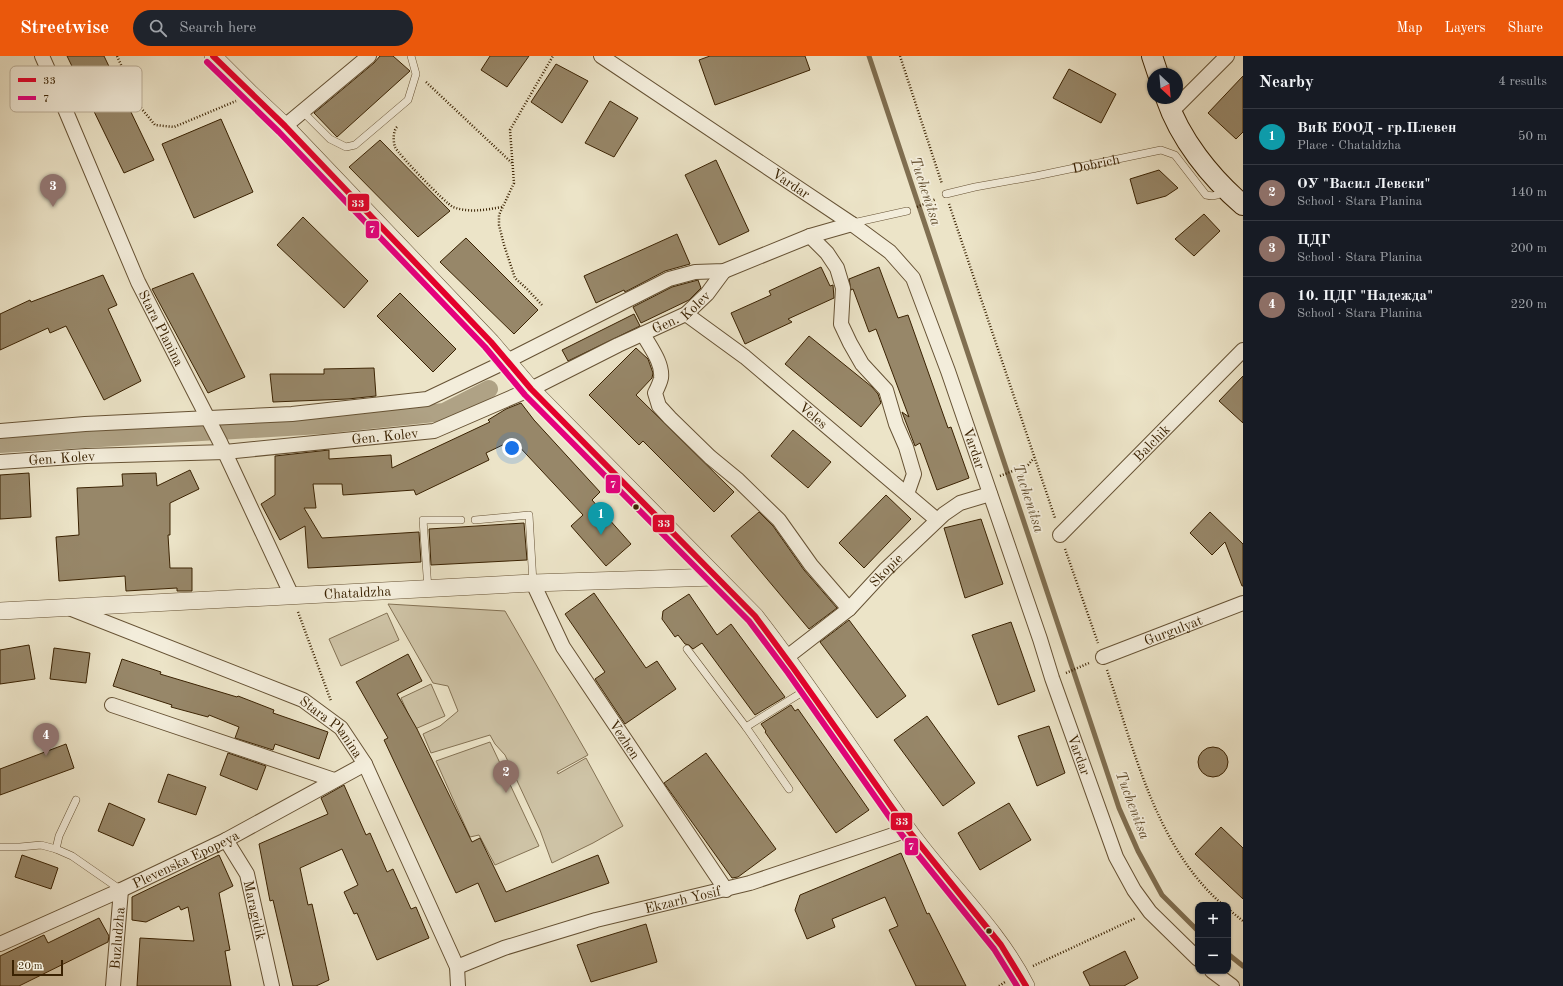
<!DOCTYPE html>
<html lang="en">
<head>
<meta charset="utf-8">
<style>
	body { margin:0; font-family:"Old Standard TT",serif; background:#20242c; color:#f1f3f6 }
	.controls { position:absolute; right:12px; bottom:12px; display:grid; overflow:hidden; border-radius:8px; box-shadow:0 1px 3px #0004 }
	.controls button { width:36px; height:36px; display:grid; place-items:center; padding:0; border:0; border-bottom:1px solid #363941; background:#171b24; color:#f1f3f6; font:20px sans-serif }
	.compass { position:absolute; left:1147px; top:12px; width:36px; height:36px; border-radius:50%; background:#171b24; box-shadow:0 1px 3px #0004; rotate:154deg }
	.scale { position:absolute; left:12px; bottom:10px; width:51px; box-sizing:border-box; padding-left:4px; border:2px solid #3a2202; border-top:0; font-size:11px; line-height:14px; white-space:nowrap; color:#3a2202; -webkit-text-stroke:3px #f3eddb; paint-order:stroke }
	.you { position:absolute; left:512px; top:392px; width:14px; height:14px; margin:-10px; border:3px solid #fff; border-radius:50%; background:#1a73e8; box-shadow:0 0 0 6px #1a73e833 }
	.badge { display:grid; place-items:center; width:26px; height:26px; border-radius:50%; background:#ea580c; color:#fff; font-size:13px; font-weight:700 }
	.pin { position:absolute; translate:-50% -33px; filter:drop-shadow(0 1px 2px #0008) }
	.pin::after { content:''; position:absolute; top:21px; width:14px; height:12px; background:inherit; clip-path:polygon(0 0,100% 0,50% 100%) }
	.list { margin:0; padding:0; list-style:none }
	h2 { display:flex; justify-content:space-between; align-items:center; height:52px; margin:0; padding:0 16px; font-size:17px }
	h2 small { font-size:13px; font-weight:400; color:#9ea1a6 }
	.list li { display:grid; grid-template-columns:26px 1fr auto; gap:12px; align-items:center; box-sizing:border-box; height:56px; padding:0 16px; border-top:1px solid #363941 }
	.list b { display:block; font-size:15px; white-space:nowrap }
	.list p { margin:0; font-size:13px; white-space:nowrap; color:#9ea1a6 }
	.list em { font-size:13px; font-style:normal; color:#9ea1a6 }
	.icon { flex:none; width:22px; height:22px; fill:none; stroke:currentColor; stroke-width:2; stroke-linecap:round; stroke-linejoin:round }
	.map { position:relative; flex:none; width:1243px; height:930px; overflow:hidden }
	header { display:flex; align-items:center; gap:24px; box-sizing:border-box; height:56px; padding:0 20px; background:#ea580c; color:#fff }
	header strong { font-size:19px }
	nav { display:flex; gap:22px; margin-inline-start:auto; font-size:14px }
	.search { width:280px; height:36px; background:#20242c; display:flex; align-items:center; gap:10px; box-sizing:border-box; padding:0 14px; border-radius:22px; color:#9ea1a6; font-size:15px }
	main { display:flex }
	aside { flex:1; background:#171b24 }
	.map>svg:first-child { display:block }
</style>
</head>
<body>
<header>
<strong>Streetwise</strong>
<div class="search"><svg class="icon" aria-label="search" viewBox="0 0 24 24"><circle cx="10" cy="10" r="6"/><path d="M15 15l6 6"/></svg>Search here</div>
<nav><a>Map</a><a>Layers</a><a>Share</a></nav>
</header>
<main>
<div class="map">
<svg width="1243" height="930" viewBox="0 0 1243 930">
	<rect width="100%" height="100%" fill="#ece4c8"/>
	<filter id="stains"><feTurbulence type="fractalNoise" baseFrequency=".005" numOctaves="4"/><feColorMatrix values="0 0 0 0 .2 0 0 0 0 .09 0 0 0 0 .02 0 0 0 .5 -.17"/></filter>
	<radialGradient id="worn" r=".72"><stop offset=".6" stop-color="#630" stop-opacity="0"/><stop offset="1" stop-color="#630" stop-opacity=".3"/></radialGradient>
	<path fill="#cec3a6" stroke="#847254" d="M388 548 505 555 588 699 557 716 558 718 586 702 623 770 593 787 552 807 540 774 505 699 495 688 490 679 431 697 423 678 440 670 458 655 448 630 433 627Z
		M387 557 399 584 341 610 329 583Z
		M431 628 445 660 415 673 401 642Z
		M490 686 539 790 495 809 479 779 470 781 436 705Z"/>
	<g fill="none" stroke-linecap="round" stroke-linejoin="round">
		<path stroke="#806f51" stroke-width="5" d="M869 0 1119 752 1138 795 1162 839 1198 875
			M1228 898 1243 910"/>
		<path stroke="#afa285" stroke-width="18" d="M0 388 321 369 444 356 489 333"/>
	</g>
	<path fill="#978769" stroke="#3a2202" d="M67 0H104L154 104 124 117Z
		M380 0H393L410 15 337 81 314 57 374 7Z
		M490 0H529L507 31 481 14Z
		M710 0H805L810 14 715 49 699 4Z
		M556 8 588 25 562 67 531 46Z
		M1069 13 1116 38 1101 67 1053 42Z
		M1243 20V76L1236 83 1208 57Z
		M610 45 638 62 614 101 585 87Z
		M221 63 253 136 194 162 162 88Z
		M380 84 450 155 418 181 349 111Z
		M716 104 749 175 719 189 685 119Z
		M1159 114 1178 132 1166 140 1137 148 1130 123Z
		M1204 158 1220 175 1194 200 1175 183Z
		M303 161 368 225 344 252 277 189Z
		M677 178 690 208 665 215 625 236 624 234 596 247 584 220Z
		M466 182 538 254 514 278 440 206Z
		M821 211 830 230 833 229 834 242 788 263 792 266 745 288 731 257 771 239 769 235Z
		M879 211 898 262 908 259 948 372 951 371 969 422 937 434 920 387 915 390 902 356 909 361 876 273 869 276 853 233 851 234 849 223Z
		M193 217 245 321 208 337 152 233Z
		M103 219 117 249 108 253 141 325 104 344 66 270 50 277 48 272 0 294V258L30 244 31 246Z
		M698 224 701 232 689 244 641 267 633 251 672 231Z
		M400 237 456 293 433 316 377 260Z
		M634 258 640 270 568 305 562 294Z
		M809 280 872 331 878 338 881 347 861 371 785 308Z
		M636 292 648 303 653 317 652 322 636 339 734 436 714 456 643 385 639 389 589 339Z
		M374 312 376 340 348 343 273 346 270 318H324V313Z
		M1243 320V367L1219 345Z
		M521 347 534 364 600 436 592 444 631 488 606 510 571 470 583 459 513 384 486 397 489 404 416 439 414 434 343 439 342 428H313L316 452H304L322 482 419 476 421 506 308 512 305 470 280 484 261 448 275 439V400L329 394V403L391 399 392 412 490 366 488 364 506 353Z
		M793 374 831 406 808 432 771 400Z
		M190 414 199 433 170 447V479H168L170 512H192V535H177V532L126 535 125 520 59 525 56 481 79 479 77 432 123 430 122 418 156 417 157 430Z
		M29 417 31 461 0 463V419Z
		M886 439 911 463 864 512 839 487Z
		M759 456 773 470 804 514 837 552 809 573 731 480Z
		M1210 456 1243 488V530H1242L1225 486 1212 499 1190 477Z
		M981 463 1003 528 965 542 944 472Z
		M524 467 527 504 431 509 429 473Z
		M594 537 646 612 657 605 676 633 625 668 595 623 605 616 565 558Z
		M689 538 717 579 731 568 785 641 755 659 702 587 693 593 689 589 685 588 678 579 675 581 662 563 663 555Z
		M849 564 906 640 877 662 820 586Z
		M1011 566 1035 635 998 649 972 579Z
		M29 589 35 623 0 628V594Z
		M54 592 90 597 86 627 50 623Z
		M408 598 422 625 397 638 417 673 472 786 480 782 506 836 598 799 609 827 495 866 478 827 456 837 384 684 388 682 356 626Z
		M122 603 161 616 160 618 237 641 238 640 274 654 273 657 328 676 319 703 275 688 273 694 235 682 239 671 209 659 208 661 171 651 172 649 113 630Z
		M791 649 795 655 798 653 869 754 836 777 765 676 766 675 761 668Z
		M927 660 975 727 943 750 894 684Z
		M1049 670 1065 717 1037 730 1018 680Z
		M66 688 74 712 0 739V713Z
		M1198 706a15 15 0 1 1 30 0a15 15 0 1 1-30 0Z
		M228 697 266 710 257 734 220 719Z
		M706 697 776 793 738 821 732 822 664 727Z
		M168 718 206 731 196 759 158 746Z
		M344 729 366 779 370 777 387 816 393 813 411 853 416 851 429 882 377 904 357 857 354 858 344 836 358 829 342 793 300 812 308 849 312 848 329 924 316 930H293L273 844 270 845 259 788 328 758 321 742Z
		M109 747 145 763 133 790 98 775Z
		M1009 747 1031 784 980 814 958 777Z
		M1221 771 1243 792V843L1195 798Z
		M901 797 927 858 929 857 966 930H916L889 874 898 870 885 841 832 863 835 871 807 883 795 854 800 839Z
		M22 799 58 812 51 833 15 821Z
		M219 799 233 830 219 837 230 894 225 895 231 930H137L140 882 194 885 188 851 181 854 179 850 146 866 132 864V841Z
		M99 862 109 880 108 886 19 930H0V900L44 879 48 887Z
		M646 868 657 906 591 926 577 889Z
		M1125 895 1138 922 1124 930H1090L1083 916Z"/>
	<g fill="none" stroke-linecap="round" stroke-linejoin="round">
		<g stroke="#665234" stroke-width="8">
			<g id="service">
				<path d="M302 55 330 83 346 91 355 89 408 44 416 18 411 0"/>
				<path id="s1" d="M946 138 975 131 1036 120 1161 94 1175 99 1206 139C1215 141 1219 139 1225 134"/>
				<path d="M853 167 907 155"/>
				<path d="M475 464 529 459 533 527"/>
				<path d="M428 533 423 464H461"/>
				<path d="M687 593 746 671"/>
				<path d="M789 733 746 671 809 632"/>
				<path d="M0 791H20L41 789 56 793 72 800 121 834"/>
				<path d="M56 793 59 780 76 744"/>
			</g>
		</g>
		<g stroke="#665234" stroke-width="16">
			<g id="minor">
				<path id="s2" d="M42 0 54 27 138 226 220 386 292 540"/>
				<path id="s3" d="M601 0 852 168 890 196 913 222 948 315 1040 583 1052 622 1116 801 1134 834 1150 856 1198 903"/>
				<path d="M1171 56 1227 0"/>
				<path d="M285 70 369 0"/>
				<path d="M810 180 827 197 837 212 843 232 841 268 850 287 862 308 886 334 896 368 906 391 914 418 907 438"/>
				<path id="s4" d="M686 258 745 301 937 464"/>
				<path d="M643 278C650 291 663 307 661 322 660 327 657 333 655 337L659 350 670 362 710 401 738 424 779 464 811 509 849 553"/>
				<path d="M0 375 85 368 292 358 427 343 507 305 669 223 695 216 724 215 810 180 852 168"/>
				<path id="s5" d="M0 406 86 400 225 396 434 375 531 333 618 289 686 258 707 238 724 215"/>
				<path id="s6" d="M1060 479 1243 294"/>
				<path id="s7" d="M533 527 563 591 726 834"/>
				<path id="s8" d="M69 552 303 644 341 672 365 708 457 911 458 930"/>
				<path id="s9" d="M787 601 849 553 886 513 944 458 960 447 990 438"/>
				<path id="s10" d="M1103 601 1243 547"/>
				<path d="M112 649 334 724"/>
				<path id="s11" d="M226 784 247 818 272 930"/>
				<path id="s12" d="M0 888 121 834 226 784 365 708"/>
				<path id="s13" d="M457 911 504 892 596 864 750 827 908 774"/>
				<path d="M1212 915 1232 930"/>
				<path id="s14" d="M113 930 121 834"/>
			</g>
		</g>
		<g stroke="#665234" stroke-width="18">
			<g id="tertiary">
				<path d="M213 0 251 38 285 70 491 286 531 333 755 560C809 629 856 703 908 774 946 827 997 872 1026 930"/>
				<path id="s15" d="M0 555 533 527 715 521"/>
			</g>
		</g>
		<g stroke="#3a2202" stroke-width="22">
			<path id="secondary" d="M1152 0 1158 18
				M1166 42C1180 83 1210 121 1243 149"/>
		</g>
		<path stroke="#3a2202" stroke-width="2.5" stroke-dasharray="1 2" stroke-linecap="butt" d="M117 0 141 52 155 69 174 71 236 45
			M900 0 942 128
			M426 26 512 107
			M397 71C393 75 393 85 395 91 398 98 446 148 453 151 469 157 485 154 502 151
			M949 148 1055 462
			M917 151 936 143
			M542 249 527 233 515 222 504 189 499 169V159L514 127 510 74 553 0
			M1000 420 1028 409 1034 402
			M1065 493 1098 587
			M298 556 331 645
			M1107 614C1135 696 1156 791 1223 849
			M1066 617 1089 607
			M1228 853 1243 865
			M1033 910 1136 862
			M999 930 1005 926"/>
		<use href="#service" stroke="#f3eddb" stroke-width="7"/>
		<use href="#minor" stroke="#f3eddb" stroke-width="14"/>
		<use href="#tertiary" stroke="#f3eddb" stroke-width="17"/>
		<use href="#secondary" stroke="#f3eddb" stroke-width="20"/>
		<g stroke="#f3eddb" stroke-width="9">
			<path id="bus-1" d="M213 0 285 70 491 286 531 333 755 560 794 613 908 774 1001 889 1026 930"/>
		</g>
		<g stroke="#f3eddb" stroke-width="9">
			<path id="bus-2" d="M207 6 279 76 485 291 525 339 749 565 788 617 902 779 994 893 1017 930"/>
		</g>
		<use href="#bus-1" stroke="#e4002b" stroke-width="6"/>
		<use href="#bus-2" stroke="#e5007d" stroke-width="6"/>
	</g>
	<g fill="#3a2202" stroke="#f3eddb" stroke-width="1.5">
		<circle cx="636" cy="451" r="3.5"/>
		<circle cx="989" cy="875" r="3.5"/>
	</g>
	<g text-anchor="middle" stroke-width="3.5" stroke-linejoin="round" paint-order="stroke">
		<g font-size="14" fill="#3a2202" stroke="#f3eddb">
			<text dy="5" stroke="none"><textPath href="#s1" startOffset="153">Dobrich</textPath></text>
			<text dy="5" stroke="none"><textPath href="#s3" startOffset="229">Vardar</textPath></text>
			<text dy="5" stroke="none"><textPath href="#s5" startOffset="710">Gen. Kolev</textPath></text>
			<text dy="5" stroke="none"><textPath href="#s2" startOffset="297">Stara Planina</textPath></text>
			<text dy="5" stroke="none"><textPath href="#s4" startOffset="163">Veles</textPath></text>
			<text dy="5" stroke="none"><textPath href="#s5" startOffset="386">Gen. Kolev</textPath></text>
			<text dy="5" stroke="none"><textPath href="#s6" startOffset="130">Balchik</textPath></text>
			<text dy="5" stroke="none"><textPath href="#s3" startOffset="565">Vardar</textPath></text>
			<text dy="5" stroke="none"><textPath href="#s5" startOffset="62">Gen. Kolev</textPath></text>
			<text dy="5" stroke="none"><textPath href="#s9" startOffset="132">Skopie</textPath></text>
			<text dy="5" stroke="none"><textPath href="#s15" startOffset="358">Chataldzha</textPath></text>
			<text dy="5" stroke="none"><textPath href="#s10" startOffset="75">Gurgulyat</textPath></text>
			<text dy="5" stroke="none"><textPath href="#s8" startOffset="291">Stara Planina</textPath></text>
			<text dy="5" stroke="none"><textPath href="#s7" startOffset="182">Vezhen</textPath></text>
			<text dy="5" stroke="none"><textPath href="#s3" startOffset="889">Vardar</textPath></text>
			<text dy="5" stroke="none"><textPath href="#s12" startOffset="204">Plevenska Epopeya</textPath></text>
			<text dy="5" stroke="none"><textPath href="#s13" startOffset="236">Ekzarh Yosif</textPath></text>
			<text dy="5" stroke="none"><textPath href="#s11" startOffset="77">Maragidik</textPath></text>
			<text dy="5" stroke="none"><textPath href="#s14" startOffset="48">Buzludzha</textPath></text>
		</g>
		<g font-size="15" font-style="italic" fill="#634f30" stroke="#f3eddb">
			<text transform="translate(926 135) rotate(72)" y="5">Tuchenitsa</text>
			<text transform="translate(1029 442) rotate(72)" y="5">Tuchenitsa</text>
			<text transform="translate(1133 749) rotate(69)" y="5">Tuchenitsa</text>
		</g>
	</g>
	<rect x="10" y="10" width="132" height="46" rx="6" fill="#f3eddb" stroke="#bcb09a" stroke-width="1"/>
	<rect x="18" y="22" width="18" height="4" fill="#e4002b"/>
	<rect x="18" y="40" width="18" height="4" fill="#e5007d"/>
	<g font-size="11" fill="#3a2202">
		<text x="43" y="28">33</text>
		<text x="43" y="46">7</text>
	</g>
	<g stroke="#f3eddb" stroke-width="1.5">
		<rect x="347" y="137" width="23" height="19" rx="4" fill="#e4002b"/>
		<rect x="365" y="164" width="15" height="19" rx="4" fill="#e5007d"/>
		<rect x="605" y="418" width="16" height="20" rx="4" fill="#e5007d"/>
		<rect x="652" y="458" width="23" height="19" rx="4" fill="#e4002b"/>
		<rect x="890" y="756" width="23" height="19" rx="4" fill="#e4002b"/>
		<rect x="904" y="781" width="15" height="19" rx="4" fill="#e5007d"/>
	</g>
	<g font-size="11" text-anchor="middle" font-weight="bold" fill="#fff">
		<text x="358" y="151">33</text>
		<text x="372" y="177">7</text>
		<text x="613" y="432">7</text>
		<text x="664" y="471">33</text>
		<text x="902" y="769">33</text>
		<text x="911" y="794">7</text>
	</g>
	<rect width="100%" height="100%" filter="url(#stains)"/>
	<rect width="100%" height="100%" fill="url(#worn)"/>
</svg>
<div class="controls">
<button>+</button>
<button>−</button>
</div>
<svg class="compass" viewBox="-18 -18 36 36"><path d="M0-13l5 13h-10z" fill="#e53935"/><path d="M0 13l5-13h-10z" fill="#9ea1a6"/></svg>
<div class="scale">20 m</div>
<div class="you"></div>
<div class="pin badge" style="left:601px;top:479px;background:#0f9aa8">1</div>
<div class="pin badge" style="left:506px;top:737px;background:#8d6e63">2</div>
<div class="pin badge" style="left:53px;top:151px;background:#8d6e63">3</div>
<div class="pin badge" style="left:46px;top:700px;background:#8d6e63">4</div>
</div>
<aside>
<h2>Nearby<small>4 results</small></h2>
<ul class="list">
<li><span class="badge" style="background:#0f9aa8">1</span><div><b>ВиК ЕООД - гр.Плевен</b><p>Place · Chataldzha</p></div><em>50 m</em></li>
<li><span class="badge" style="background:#8d6e63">2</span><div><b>ОУ &quot;Васил Левски&quot;</b><p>School · Stara Planina</p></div><em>140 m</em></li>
<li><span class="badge" style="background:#8d6e63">3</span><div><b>ЦДГ</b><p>School · Stara Planina</p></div><em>200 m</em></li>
<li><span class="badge" style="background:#8d6e63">4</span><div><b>10. ЦДГ &quot;Надежда&quot;</b><p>School · Stara Planina</p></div><em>220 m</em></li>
</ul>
</aside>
</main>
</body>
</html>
